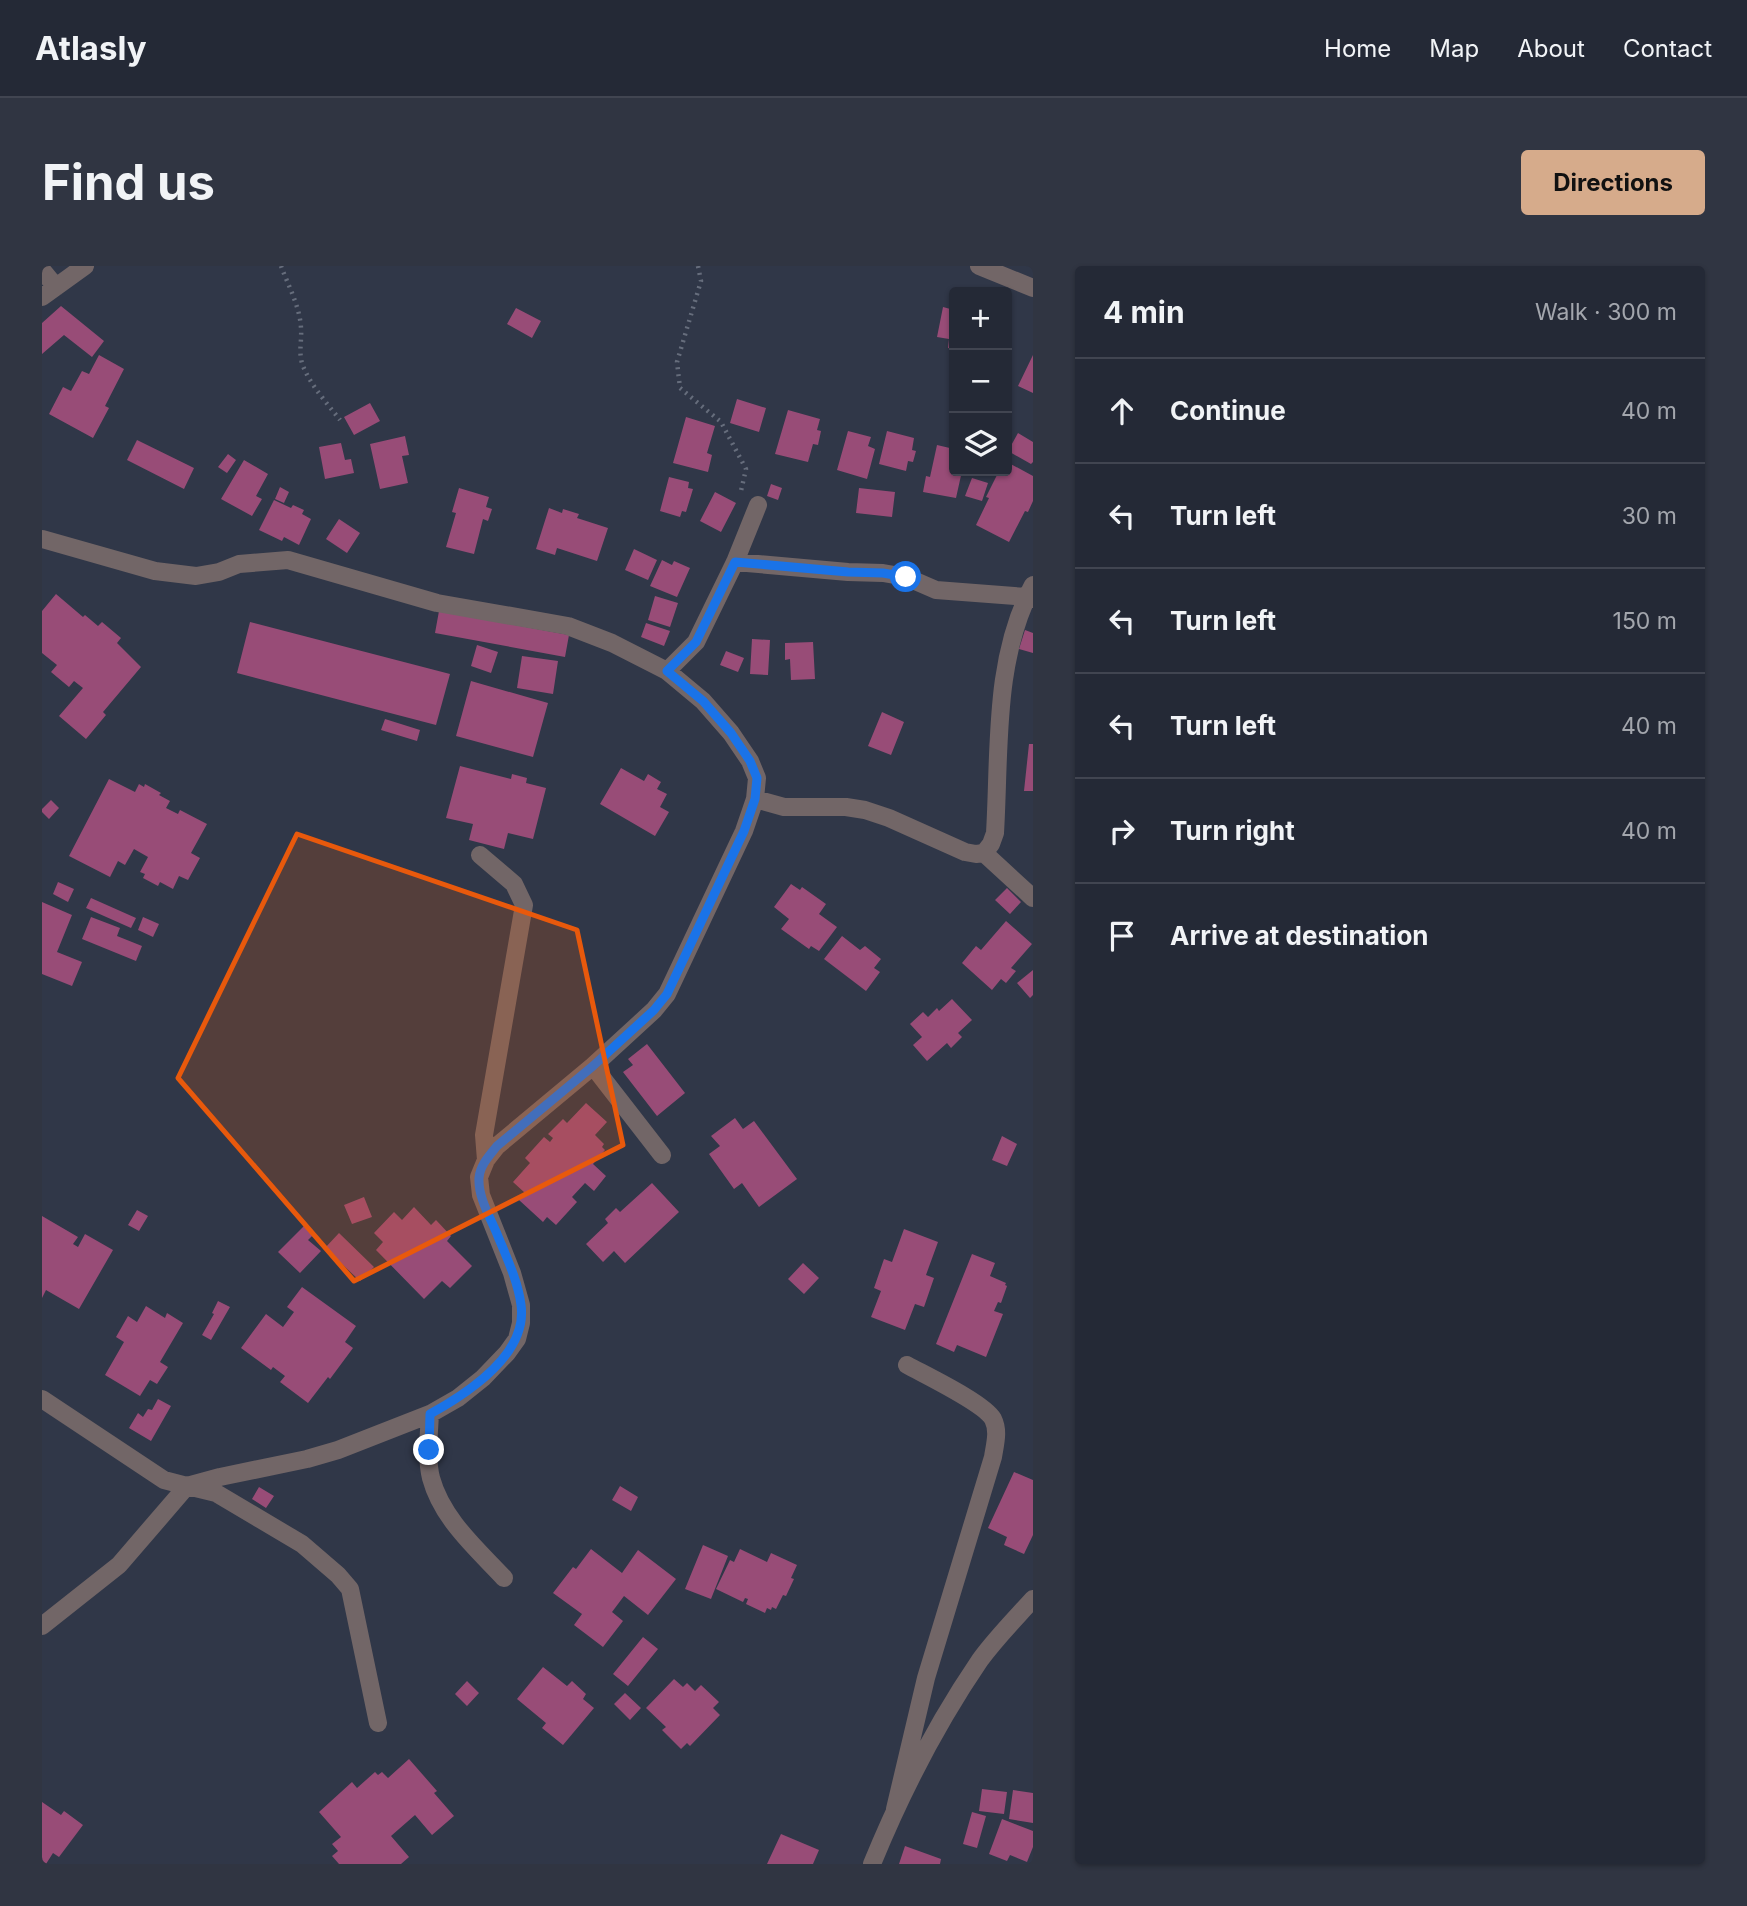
<!DOCTYPE html>
<html lang="en">
<head>
<meta charset="utf-8">
<style>
	body { margin:0; font-family:Inter,sans-serif; background:#303542; color:#f1f3f6 }
	.controls { position:absolute; right:21px; top:21px; display:grid; overflow:hidden; border-radius:7px; box-shadow:0 2px 5px #0004 }
	.controls button { width:63px; height:63px; display:grid; place-items:center; padding:0; border:0; border-bottom:2px solid #414551; background:#242936; color:#f1f3f6; font:35px sans-serif }
	.stop { position:absolute; width:21px; height:21px; margin:-16px; border:5px solid #1a73e8; border-radius:50%; background:#fff }
	.stop.end { background:#1a73e8; border-color:#fff; box-shadow:0 2px 7px #0008 }
	.list { margin:0; padding:0; list-style:none }
	h2 { display:flex; justify-content:space-between; align-items:center; height:91px; margin:0; padding:0 28px; font-size:30px }
	h2 small { font-size:23px; font-weight:400; color:#a3a6ad }
	.list li { display:grid; grid-template-columns:46px 1fr auto; gap:21px; align-items:center; box-sizing:border-box; height:105px; padding:0 28px; border-top:2px solid #414551 }
	.list b { display:block; font-size:26px; white-space:nowrap }
	.list em { font-size:23px; font-style:normal; color:#a3a6ad }
	.icon { flex:none; width:38px; height:38px; fill:none; stroke:currentColor; stroke-width:2; stroke-linecap:round; stroke-linejoin:round }
	.map { position:relative; flex:none; width:991px; height:1598px; overflow:hidden; border-radius:7px }
	header { display:flex; align-items:center; gap:42px; box-sizing:border-box; height:98px; padding:0 35px; background:#242936; border-bottom:2px solid #414551 }
	header strong { font-size:33px }
	nav { display:flex; gap:38px; margin-inline-start:auto; font-size:24px }
	.intro { display:flex; align-items:center; justify-content:space-between; box-sizing:border-box; height:168px; padding:0 42px }
	h1 { margin:0; font-size:49px }
	.button { padding:18px 32px; border-radius:7px; background:#d6ab8b; color:#111; font-size:24px; font-weight:700 }
	main { display:flex; gap:42px; padding:0 42px }
	aside { flex:1; background:#242936; border-radius:7px; box-shadow:0 2px 5px #0004 }
	.map>svg:first-child { display:block }
</style>
</head>
<body>
<header>
<strong>Atlasly</strong>
<nav><a>Home</a><a>Map</a><a>About</a><a>Contact</a></nav>
</header>
<div class="intro"><h1>Find us</h1><a class="button">Directions</a></div>
<main>
<div class="map">
<svg width="991" height="1598" viewBox="0 0 991 1598">
	<rect width="100%" height="100%" fill="#303748"/>
	<path fill="#984c77" d="M19 40 62 75 50 91 22 69 0 88V57Z
		M901 41 912 44V83L906 82 907 73 895 71Z
		M474 42 499 55 490 72 465 58Z
		M57 89 82 103 63 140 67 142 51 172 7 148 21 121 29 125 40 105 47 108Z
		M991 89V127L976 120Z
		M695 133 724 142 717 166 688 157Z
		M328 137 338 155 312 169 302 151Z
		M746 144 778 153 775 164 779 165 776 179 771 178 766 196 733 188Z
		M644 151 673 160 665 187 670 189 666 206 631 197Z
		M806 165 829 171 826 180 833 183 825 213 795 204Z
		M845 165 872 172 870 184 874 185 871 196 866 195 864 205 837 198Z
		M976 167 991 176V196L989 198 966 185Z
		M363 170 367 189 360 190 366 217 338 223 328 178Z
		M95 174 152 202 142 223 85 194Z
		M299 177 303 194 309 193 312 207 283 213 277 181Z
		M895 179 912 183V205H920L914 232 881 226 884 210 888 211Z
		M186 188 194 194 185 207 176 201Z
		M202 194 226 208 214 230 220 233 210 250 179 233Z
		M965 196 991 210V235L986 246 983 245 967 276 934 259 947 232 944 231 957 205H965Z
		M627 211 647 216 646 222 651 223 644 246 640 245 638 251 618 245Z
		M930 212 946 217 940 235 923 230Z
		M729 218 740 222 736 234 725 230Z
		M238 221 247 226 242 237 233 233Z
		M417 222 447 231 444 241 450 243 446 255 441 253 432 288 404 281 414 247 410 246Z
		M817 222 853 226 850 251 814 247Z
		M673 226 694 237 679 266 658 255Z
		M232 234 249 242 251 239 262 244 260 248 269 253 257 279 242 271 240 275 217 264Z
		M507 242 520 247 521 243 537 248 535 252 566 262 555 295 515 282 513 289 494 283Z
		M297 253 318 267 305 287 284 273Z
		M592 283 615 294 606 314 583 304Z
		M620 294 630 299 632 295 648 302 635 331 608 320Z
		M14 328 41 351 43 349 56 360 60 356 79 372 75 377 99 401 61 446 64 449 44 473 17 450 41 422 32 415 27 421 9 406 15 399 0 387V345Z
		M613 330 636 337 628 361 606 354Z
		M397 345 527 369 523 391 393 367Z
		M208 356 408 408 394 459 195 407Z
		M604 357 628 365 622 380 599 371Z
		M983 364 991 367V387L977 383Z
		M710 373 728 374 726 409 708 408Z
		M771 376 773 413 749 414 748 393 743 394V377Z
		M435 379 456 386 449 407 429 400Z
		M684 385 702 392 696 406 678 399Z
		M480 390 516 395 511 428 475 422Z
		M429 415 506 437 491 491 414 470Z
		M840 446 862 456 849 489 826 480Z
		M343 453 378 464 375 475 339 464Z
		M987 478H991V525H982Z
		M418 500 469 513 470 508 485 512 484 517 504 522 491 573 466 567 462 583 427 574 431 558 404 552Z
		M579 502 602 515 606 508 619 516 615 523 625 528 618 541 627 546 613 570 558 538Z
		M67 513 93 526 97 518 102 521 103 518 119 527 117 529 128 535 124 542 136 548 138 544 165 558 149 587 158 592 146 614 137 610 131 623 118 616 116 620 101 612 103 608 98 606 106 591 92 583 83 599 76 595 68 611 27 590Z
		M9 534 17 542 7 553 0 546V543Z
		M16 616 32 623 26 636 11 628Z
		M749 618 758 624 760 621 784 638 777 648 795 661 777 685 769 680 767 683 739 663 747 653 732 641Z
		M965 622 979 636 968 648 953 634Z
		M49 632 94 652 89 662 44 642Z
		M0 636 30 649 15 686 40 696 30 720 0 708Z
		M49 651 78 662 75 670 100 680 94 695 40 673Z
		M101 651 117 658 111 671 96 664Z
		M964 655 990 678 969 702 974 705 964 717 959 713 950 724 920 697 934 680 939 684Z
		M800 670 818 684 823 680 839 693 832 702 838 706 824 725 782 693Z
		M991 704V729L988 732 975 717Z
		M910 733 930 754 916 767 920 771 909 782 905 777 885 795 871 779 880 771 868 758 881 746 886 751 895 742 897 745Z
		M605 778 643 827 615 850 581 806 591 799 586 793Z
		M544 837 565 856 553 869 562 878 560 881 563 884 551 898 564 910 552 925 543 917 530 931 535 936 514 959 505 951 501 956 477 934 483 927 471 916 488 897 483 892 502 871 508 876 511 872 506 868 521 853 525 857Z
		M693 852 701 863 712 855 755 913 717 941 700 917 692 923 667 888 678 880 669 870Z
		M960 870 975 878 965 900 950 894Z
		M610 917 637 946 583 997 572 985 561 996 544 978 566 957 563 953 574 942 578 946Z
		M322 931 330 951 310 958 302 939Z
		M372 941 389 959 394 954 409 970 405 975 430 1000 408 1022 400 1015 382 1033 334 984 341 976 332 967 352 946 360 954Z
		M95 944 106 950 97 965 86 959Z
		M0 950 36 971 31 978 36 981 43 968 71 984 37 1043 4 1024 0 1032Z
		M262 960 271 969 266 974 279 985 258 1007 236 986Z
		M862 963 896 976 884 1009 892 1012 882 1041 873 1038 863 1064 829 1051 839 1025 832 1022 842 993 850 996Z
		M297 967 332 1001 318 1015 283 982Z
		M930 988 953 997 948 1010 964 1017 963 1019 965 1020 959 1037 956 1036 952 1045 961 1048 944 1091 915 1079 912 1086 894 1078Z
		M761 997 777 1012 762 1028 746 1013Z
		M260 1021 314 1060 303 1076 311 1082 288 1113 286 1111 266 1137 238 1116 243 1110 231 1101 229 1104 199 1082 224 1048 241 1061 252 1046 245 1041Z
		M176 1035 188 1041 169 1074 160 1069 172 1048 170 1047Z
		M104 1040 123 1052 125 1047 141 1057 118 1096 126 1101 115 1118 108 1114 98 1130 63 1109 82 1076 74 1071 86 1050 95 1056Z
		M116 1133 129 1140 109 1175 87 1162 96 1147 101 1151 106 1143 110 1144Z
		M972 1206 991 1214V1269L982 1288 962 1279 965 1271 946 1262Z
		M578 1220 596 1231 589 1245 570 1234Z
		M217 1221 232 1230 224 1242 210 1233Z
		M661 1279 686 1290 669 1333 643 1323Z
		M549 1283 580 1307 596 1284 634 1313 606 1349 582 1330 570 1346 581 1355 561 1381 532 1359 540 1348 511 1327 531 1301 534 1303Z
		M698 1283 725 1296 729 1287 755 1299 749 1312 752 1313 744 1330 741 1329 734 1343 730 1341 729 1344 725 1342 723 1347 704 1338 706 1333 703 1332 701 1336 674 1323 688 1294 692 1296Z
		M601 1371 616 1383 586 1420 571 1408Z
		M501 1401 525 1420 530 1415 544 1428 541 1433 552 1442 521 1479 500 1462 504 1457 475 1433Z
		M632 1413 641 1421 645 1417 653 1425 659 1419 677 1436 671 1442 678 1449 648 1480 645 1477 639 1483 620 1464 624 1461 604 1442Z
		M425 1415 437 1427 425 1440 413 1428Z
		M583 1427 599 1442 588 1454 572 1438Z
		M367 1493 395 1525 392 1527 412 1550 390 1569 373 1549 349 1570 367 1591 359 1598H297L290 1590 296 1585 290 1578 299 1571 277 1546 310 1516 315 1522 333 1506 336 1509 340 1506 346 1512Z
		M940 1523 965 1526 962 1548 937 1545Z
		M971 1524 991 1527V1557L967 1553Z
		M0 1536 19 1549 22 1545 41 1559 17 1591 11 1587 4 1598H0Z
		M930 1546 944 1550 935 1582 921 1578Z
		M960 1553 991 1565V1581L985 1596 968 1589 965 1595 947 1588Z
		M739 1568 777 1584 771 1598H725Z
		M863 1580 899 1593 898 1598H857Z"/>
	<g fill="none" stroke-linecap="round" stroke-linejoin="round">
		<path stroke="#666d7c" stroke-width="4.5" stroke-dasharray="2 5" stroke-linecap="butt" d="M239 0C246 19 258 41 259 62 260 76 256 87 261 100 269 120 285 137 298 154
			M656 0 659 15 635 96 638 122 679 156 704 203 699 225"/>
		<path stroke="#726667" stroke-width="18" d="M937 0 991 22
			M0 4 14 21
			M0 31 43 0
			M0 273 113 305 154 310 177 306 197 298 246 294 395 337 526 360 570 377 625 405 661 435 689 467 708 495 715 512 713 533 702 565 625 728 612 744 551 800 455 880 444 894 437 911 439 929 470 1007 479 1039V1057L475 1073 465 1087 441 1112 416 1132 388 1148 296 1184 265 1193 178 1211 145 1220 122 1214 0 1133
			M693 296 806 306 841 307 864 311 894 324 985 331 991 333
			M625 405 654 376 693 296 716 239
			M713 533 742 541H804L823 544 847 552 923 586 934 588 942 587 949 578 953 567C958 484 951 394 991 319
			M942 587 991 632
			M438 589 472 618 482 639 442 869 444 894
			M551 800 620 889
			M388 1148C387 1168 384 1192 389 1212 400 1253 435 1283 462 1312
			M0 1360 77 1299 145 1220 174 1227 260 1278 296 1309 308 1323 336 1457
			M853 1543 884 1412 951 1191C953 1178 957 1165 951 1153 942 1137 883 1109 865 1099
			M830 1598C859 1527 895 1457 938 1394 954 1372 973 1353 991 1333"/>
	</g>
	<g fill="none" stroke-linecap="round" stroke-linejoin="round">
		<path stroke="#1a73e8" stroke-width="9" d="M387 1184 388 1148C426 1127 486 1088 479 1039 476 1015 464 990 455 968 448 951 436 931 437 912 438 899 448 889 455 880L551 800 612 744 625 728 702 565 713 533 715 512 708 495 689 467 661 435 625 405 654 376 693 296 806 306 841 307 864 311"/>
	</g>
	<path fill="#e8590c" fill-opacity="0.2" stroke="#e8590c" stroke-width="5" stroke-linejoin="round" d="M255 568 535 664 581 879 312 1015 136 812Z"/>
</svg>
<div class="controls">
<button>+</button>
<button>−</button>
<button><svg class="icon" aria-label="layers" viewBox="0 0 24 24"><path d="M12 4l9 5-9 5-9-5zM3 14l9 5 9-5"/></svg></button>
</div>
<div class="stop" style="left:864px;top:311px"></div>
<div class="stop end" style="left:387px;top:1184px"></div>
</div>
<aside>
<h2>4 min<small>Walk · 300 m</small></h2>
<ul class="list">
<li><svg class="icon" aria-label="ahead" viewBox="0 0 24 24"><path d="M12 20V5M6 11l6-6 6 6"/></svg><div><b>Continue</b></div><em>40 m</em></li>
<li><svg class="icon" aria-label="left" viewBox="0 0 24 24"><path d="M17 20v-9H6M10 6l-5 5 5 5"/></svg><div><b>Turn left</b></div><em>30 m</em></li>
<li><svg class="icon" aria-label="left" viewBox="0 0 24 24"><path d="M17 20v-9H6M10 6l-5 5 5 5"/></svg><div><b>Turn left</b></div><em>150 m</em></li>
<li><svg class="icon" aria-label="left" viewBox="0 0 24 24"><path d="M17 20v-9H6M10 6l-5 5 5 5"/></svg><div><b>Turn left</b></div><em>40 m</em></li>
<li><svg class="icon" aria-label="right" viewBox="0 0 24 24"><path d="M7 20v-9h11M14 6l5 5-5 5"/></svg><div><b>Turn right</b></div><em>40 m</em></li>
<li><svg class="icon" aria-label="arrive" viewBox="0 0 24 24"><path d="M6 21V4h12l-3 4 3 4H6"/></svg><div><b>Arrive at destination</b></div></li>
</ul>
</aside>
</main>
</body>
</html>
